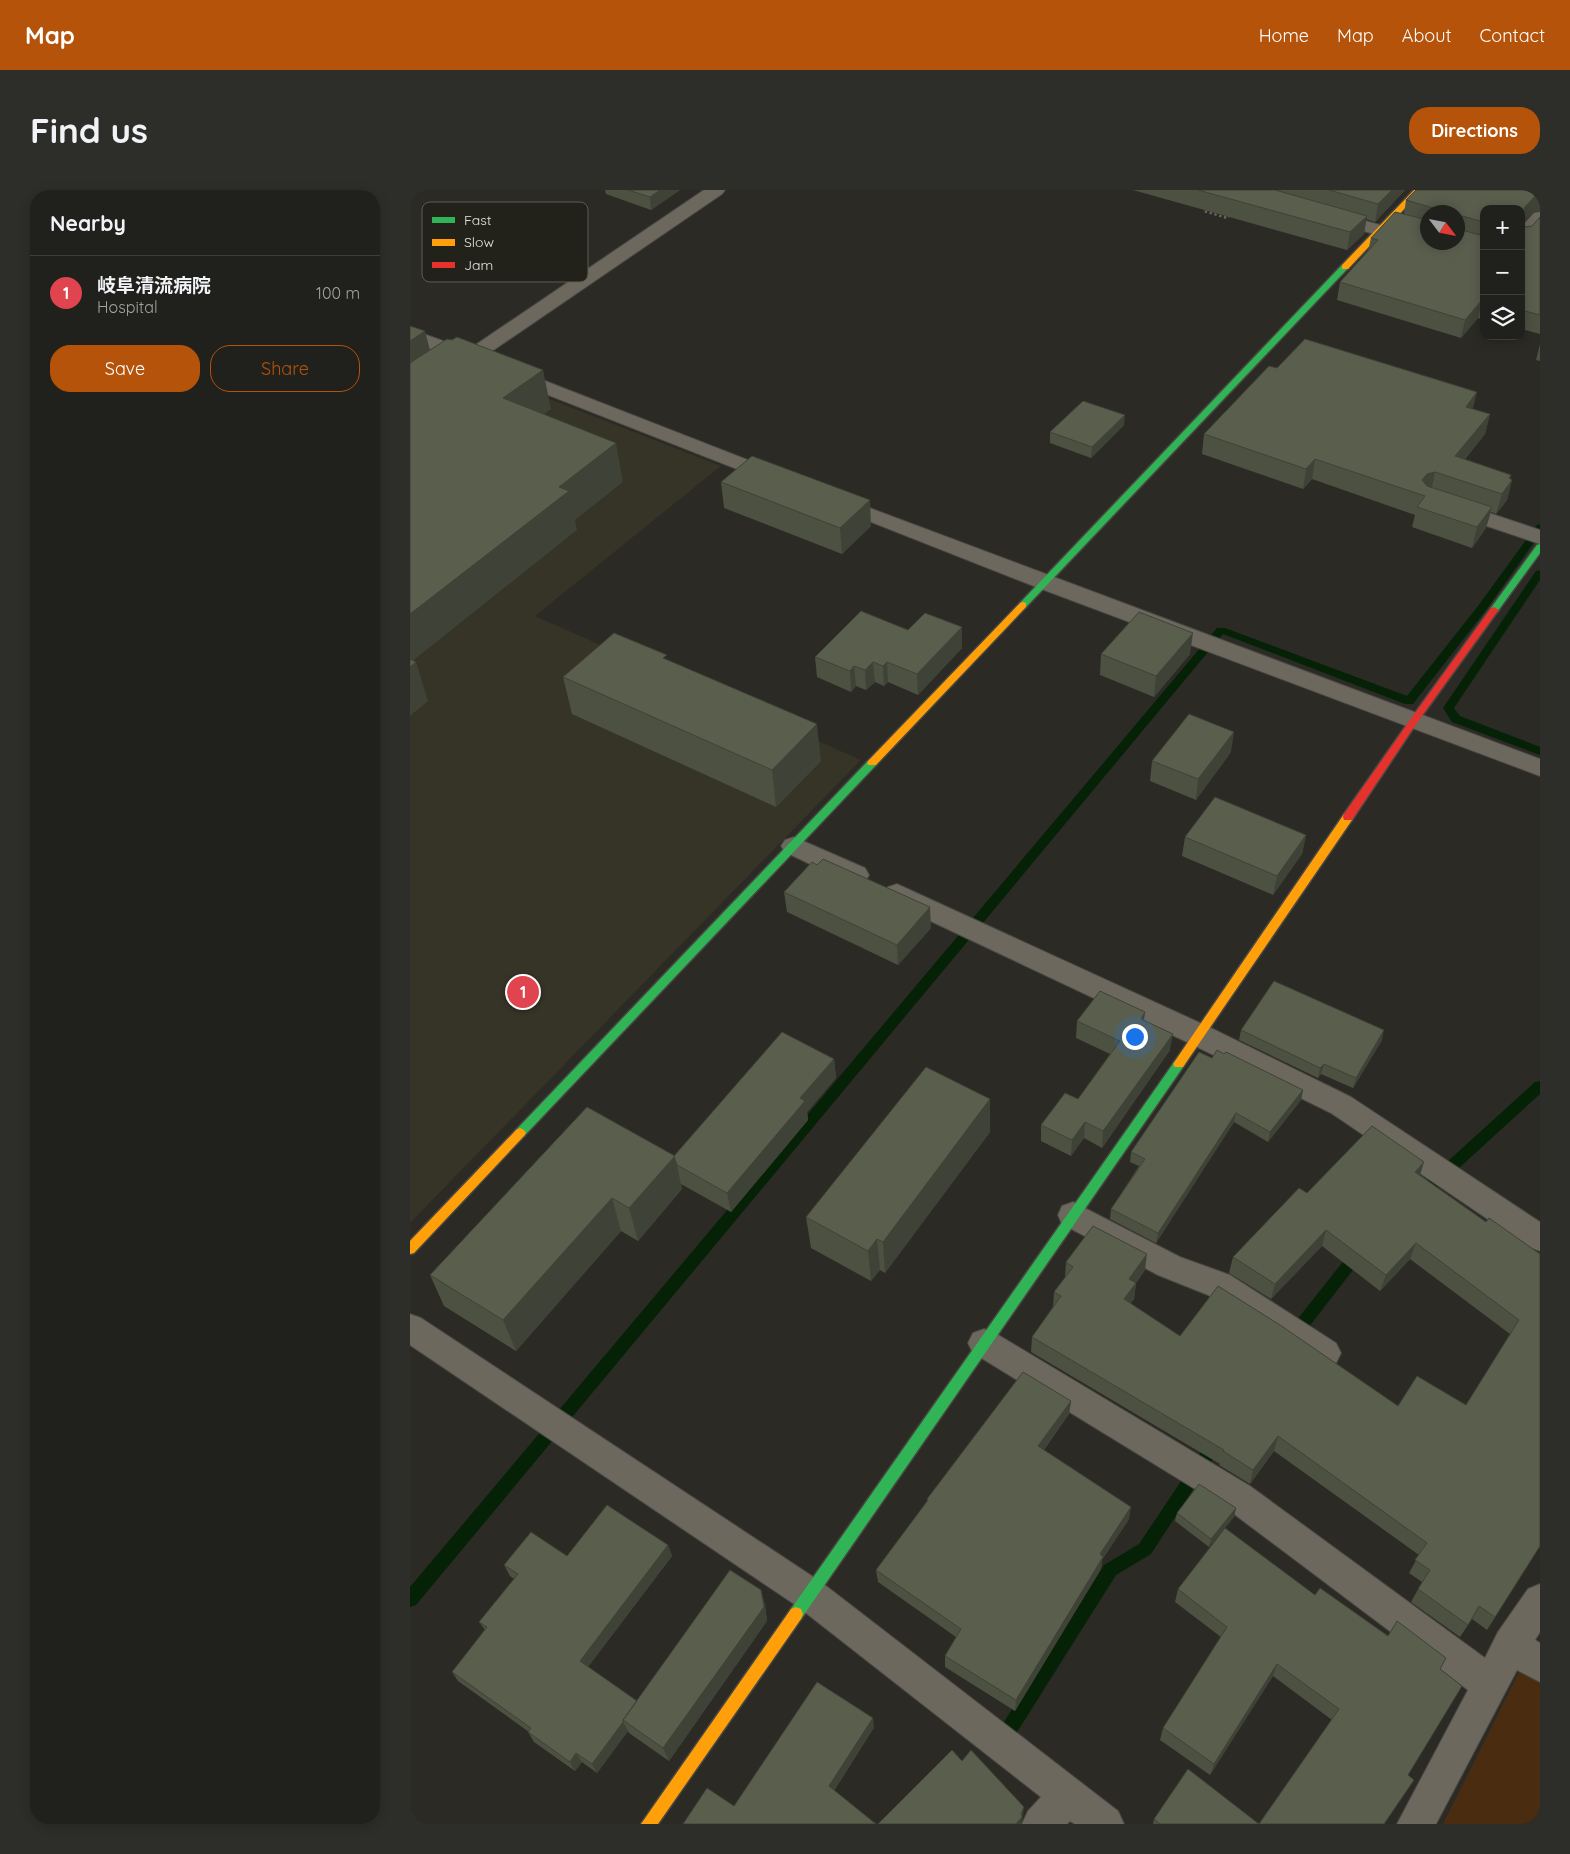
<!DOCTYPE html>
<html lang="en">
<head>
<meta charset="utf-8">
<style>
	body { margin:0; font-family:Quicksand,"Noto Sans JP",sans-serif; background:#2d2d29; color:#f1f3f6 }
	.controls { position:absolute; right:15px; top:15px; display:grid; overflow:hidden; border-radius:10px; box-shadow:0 2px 12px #0003 }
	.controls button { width:45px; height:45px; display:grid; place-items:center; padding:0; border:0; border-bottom:1px solid #3d3e3b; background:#20201c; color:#f1f3f6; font:25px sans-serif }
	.compass { position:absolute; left:1010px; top:15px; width:45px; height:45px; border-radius:50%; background:#20201c; box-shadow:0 2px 12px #0003; rotate:122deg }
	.you { position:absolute; left:724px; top:846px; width:18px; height:18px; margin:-12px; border:4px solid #fff; border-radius:50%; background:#1a73e8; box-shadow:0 0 0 8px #1a73e833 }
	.badge { display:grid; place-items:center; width:32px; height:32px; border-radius:50%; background:#b45309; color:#fff; font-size:16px; font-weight:700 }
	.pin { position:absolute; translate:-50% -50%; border:2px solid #fff; box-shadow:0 1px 5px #0006 }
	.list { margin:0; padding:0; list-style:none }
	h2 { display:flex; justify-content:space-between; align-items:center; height:65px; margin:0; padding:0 20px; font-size:21px }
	h2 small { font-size:16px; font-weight:400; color:#a2a3a3 }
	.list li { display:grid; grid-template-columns:32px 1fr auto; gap:15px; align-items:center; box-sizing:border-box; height:75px; padding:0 20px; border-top:1px solid #3d3e3b }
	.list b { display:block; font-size:19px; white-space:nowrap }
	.list p { margin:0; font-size:16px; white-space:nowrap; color:#a2a3a3 }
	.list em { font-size:16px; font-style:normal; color:#a2a3a3 }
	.actions { display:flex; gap:10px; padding:15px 20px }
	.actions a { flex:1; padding:11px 0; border:1px solid #b45309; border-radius:20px; text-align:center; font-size:18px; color:#b45309 }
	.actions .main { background:#b45309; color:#fff }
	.icon { flex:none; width:28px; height:28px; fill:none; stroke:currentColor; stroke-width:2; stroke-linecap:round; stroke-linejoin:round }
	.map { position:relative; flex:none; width:1130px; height:1634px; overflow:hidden; border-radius:20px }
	header { display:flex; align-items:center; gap:30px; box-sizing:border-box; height:70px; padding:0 25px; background:#b45309; color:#fff }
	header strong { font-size:24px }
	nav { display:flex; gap:28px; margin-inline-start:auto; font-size:18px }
	.intro { display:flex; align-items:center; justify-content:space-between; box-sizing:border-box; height:120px; padding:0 30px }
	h1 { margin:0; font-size:35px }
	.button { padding:12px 22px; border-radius:20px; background:#b45309; color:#fff; font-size:18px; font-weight:700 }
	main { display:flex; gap:30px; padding:0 30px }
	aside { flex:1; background:#20201c; border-radius:20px; box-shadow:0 2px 12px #0003 }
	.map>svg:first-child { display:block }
</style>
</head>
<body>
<header>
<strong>Map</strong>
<nav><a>Home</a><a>Map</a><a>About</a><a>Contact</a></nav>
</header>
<div class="intro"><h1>Find us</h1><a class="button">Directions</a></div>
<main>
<aside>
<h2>Nearby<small></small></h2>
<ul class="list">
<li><span class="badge" style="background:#e0444e">1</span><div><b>岐阜清流病院</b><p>Hospital</p></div><em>100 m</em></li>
</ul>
<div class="actions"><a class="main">Save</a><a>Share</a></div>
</aside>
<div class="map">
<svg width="1130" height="1634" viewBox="0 0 1130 1634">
	<rect width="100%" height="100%" fill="#2b2a25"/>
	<path fill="#353426" d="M60 178 311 276 125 426 451 570 0 1033V219Z"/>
	<path fill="#4a2c10" d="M1110 1480 1130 1493V1634H1033Z"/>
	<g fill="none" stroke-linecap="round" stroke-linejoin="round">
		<path fill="#052207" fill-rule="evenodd" d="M1130 334V344L1076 420 1003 514H995L813 444 6 1415 0 1417V1397L807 438H815L997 506 1068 416 1127 335Z
			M1130 380V390L1044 518 1050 526 1130 557V565L1042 532 1033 518 1126 381Z
			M1130 891V904L1015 1009 1010 1011 1005 1009 1003 1005 1005 1001 1125 892Z
			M948 1057 953 1059 955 1063 953 1067 888 1151 883 1152 878 1151 876 1146 878 1141 943 1059Z
			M805 1246 810 1248 812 1253 810 1258 741 1364 706 1385 597 1558 591 1560 585 1558 583 1552 585 1546 694 1375 729 1354 800 1248Z"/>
		<g stroke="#484743" stroke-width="2">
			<path id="street" d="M294 0H315L312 4 72 168 69 172 64 173 7 212 0 214V199L45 168 0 152V139L58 160Z
				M919 21 974 36 977 40 974 44 968 45 913 30 910 26 913 22Z
				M1130 22V38L1117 52 1111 53V37L1124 23Z
				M102 178 374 284 377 288 374 292 367 294 360 292 95 188 92 184 95 180Z
				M425 305 1130 569V586L626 397 418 315 414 311 418 307Z
				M1043 311 1130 340V354L1035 322 1032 317 1035 312Z
				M384 647 455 678 459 685 455 692 446 694 437 692 375 662 371 656 375 650Z
				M487 694 799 837 941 907 1130 1032V1061L1119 1057 921 923 779 853 478 711 474 704 478 697Z
				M663 1012 770 1067 820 1085 926 1153 931 1163 926 1173 915 1177 904 1173 798 1105 748 1085 652 1034 648 1025 652 1016Z
				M0 1124 11 1128 411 1392 708 1621 714 1634H665L660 1631 657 1634H612L618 1621 631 1607 387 1416 0 1155Z
				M574 1139 585 1143 840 1296 1075 1468 1088 1442 1118 1399 1130 1394V1442L1125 1450 1130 1453V1492L1107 1480 1026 1634H987L1058 1500 816 1318 563 1163 558 1153 563 1143Z"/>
		</g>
		<g stroke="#484743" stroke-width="3">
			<path id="fast" d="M932 75 939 77 616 417H610V413Z
				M1130 354V363L1087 422H1081V418L1127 355Z
				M462 570 466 571 467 573 466 575 114 946 110 948 106 946 104 943 106 940 458 571Z
				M769 869 773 871 775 874 773 877 391 1429 386 1431 381 1429 379 1424 381 1419 765 871Z"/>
		</g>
		<g stroke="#484743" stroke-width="3">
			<path id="slow" d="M1004 0H1012L938 79H932V75Z
				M613 412 616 413V417L466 575H458L457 573 458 571 610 413Z
				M938 623 942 624 943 627 942 630 773 877H765L763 874 765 871 934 624Z
				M110 938 114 940 116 943 114 946 4 1063 0 1064V1051L106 940Z
				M386 1417 391 1419 393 1424 391 1429 248 1634H231L381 1419Z"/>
		</g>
		<g stroke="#484743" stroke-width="3">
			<path id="jam" d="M1084 417 1089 420 1087 422 1006 534 942 630H934L933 627 934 624 1000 530 1081 418Z"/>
		</g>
		<path stroke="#66635c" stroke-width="2.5" stroke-dasharray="2.5 2.5" stroke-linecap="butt" d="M809 4 834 13 817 28 794 21Z"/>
		<use href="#street" fill="#6d685e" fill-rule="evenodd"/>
		<use href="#fast" fill="#30b455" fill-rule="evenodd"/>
		<use href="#slow" fill="#ff9f0a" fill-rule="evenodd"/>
		<use href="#jam" fill="#e5322d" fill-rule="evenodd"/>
	</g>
	<path fill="#4d5142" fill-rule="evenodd" d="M195 0H270L241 20 196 4Z
		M723 0H995L965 32 956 29 954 44 937 60Z
		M1130 0V21L1123 22 1114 31V35L1116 37 1122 36 1130 27V144L1111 139V19H1074V130L1068 128 1051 148 927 110 930 92 958 61 961 48 994 24 996 10ZM1018 22H1048L1018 52Z
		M1130 154V171L1126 170Z
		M867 178 1063 219 1080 224 1075 244 1055 269 1101 285 1100 289 1102 290 1097 310 1086 324 1081 322 1076 338 1062 358 1002 337 1005 325 902 289 893 299 792 264 794 244Z
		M714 235 681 268 640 253V242Z
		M311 292 461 336 432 364 314 318Z
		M552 437V458L508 505 478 492 474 496 465 492 456 500 446 496 441 502 407 487 405 467 498 440Z
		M691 464H780L744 507 690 485Z
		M257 470 411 571 366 617 162 524 153 487Z
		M821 562 786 610 740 591 742 571Z
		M896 645 892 664 863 705 772 666 775 647Z
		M374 702 521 738 488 775 377 722Z
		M667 831H734L760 860 692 958 674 948 661 966 631 951V935L668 909 700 864 666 848Z
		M831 840 972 850 943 898 911 884 908 888 829 850Z
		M802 868 893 900 891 910 858 952 824 932 746 1053 700 1029 701 1019 729 976 720 972 721 962Z
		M424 869 426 888 397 922 398 930 321 1022 271 994 272 999 228 1051 211 1041 106 1161 34 1116 20 1085 264 966Z
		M580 942 475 1083 470 1080 461 1091 401 1058 396 1027Z
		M1010 985 1076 1032 1130 1064V1356L1077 1440 1062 1429 1050 1447 1001 1412 1012 1392 999 1383 1009 1365 864 1261 840 1294 809 1275 810 1274 621 1162 622 1147 643 1117 644 1102 655 1088 656 1072 735 1080 726 1093 724 1109 720 1114 770 1146 988 1216 1056 1215 1100 1144 1000 1069 970 1101 912 1056 861 1109 819 1083 823 1067 897 1003Z
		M661 1211 659 1224 634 1260 719 1329 692 1370 691 1379 605 1521 535 1477V1466L546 1447 468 1392 466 1380 517 1312V1309Z
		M826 1318 824 1327 799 1357 765 1331 767 1323Z
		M258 1355 262 1366 178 1477 227 1511 351 1400 355 1415 357 1431 259 1571 219 1543 218 1541 187 1583 172 1572 165 1581 124 1552 118 1542H119L48 1491 42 1482 75 1440 69 1432 104 1389 100 1386 94 1375Z
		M768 1399 905 1405 978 1446 1030 1479 998 1585 974 1634H743L744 1629 849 1634 922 1530 863 1486 800 1585 750 1550 753 1538 811 1447 765 1412Z"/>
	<path fill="#3f4236" d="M250 0H270L241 20 240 7Z
		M982 0H995L965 32 968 14Z
		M1130 3V21L1123 22 1111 34 1114 18 1127 4Z
		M957 26 954 44 937 60 940 42Z
		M1052 26 1048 44V45V33L1050 28Z
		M1072 110 1068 128 1051 148 1055 130Z
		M15 141 25 180 0 197V151Z
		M133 180 141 219 102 247 93 208Z
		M1067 202 1062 222 1056 217Z
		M1080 224 1075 244 1040 286 1045 266Z
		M715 225 714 235 681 268 682 257Z
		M206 253 213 292 165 330 167 340 0 473V424L149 297Z
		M905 269 902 289 893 299 896 279Z
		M1025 282 1021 302 1012 290 1017 284Z
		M1101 285 1099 294 1102 290 1097 310 1086 324 1092 304 1099 288Z
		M460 310 461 336 432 364 430 338Z
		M1082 317 1076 338 1062 358 1067 337Z
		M552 437V458L508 505 507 484Z
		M783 443 780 464 744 507 746 486Z
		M6 472 18 511 0 526V477Z
		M463 472 465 492 456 500 455 480Z
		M477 472 478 492 474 496 473 476Z
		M444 476 446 496 441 502 440 481Z
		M407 534 411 571 366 617 362 580Z
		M824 542 821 562 786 610 788 589Z
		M896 645 892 664 863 705 867 686Z
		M520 717 521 738 488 775 487 755Z
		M735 822 733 839 731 829Z
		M974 840 972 850 943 898 946 888Z
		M763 844 760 860 692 958 693 941Z
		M424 869 426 888 397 922 398 930 321 1022 317 1003 390 908Z
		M914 874 911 884 908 888 910 878Z
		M893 900 891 910 858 952 860 942Z
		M580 909V942L475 1083 473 1052Z
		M826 923 824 932 746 1053 748 1043Z
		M675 932 674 948 661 966 662 950Z
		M265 966 272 999 228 1051 219 1018Z
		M1014 972 1009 988 1005 982Z
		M202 1008 211 1041 106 1161 93 1130Z
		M916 1040 912 1056 861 1109 865 1094Z
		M467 1049 470 1080 461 1091 458 1061Z
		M1006 1053 1000 1069 970 1101 976 1085Z
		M737 1064 735 1080 717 1104 719 1089Z
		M726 1093 724 1109 712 1125 714 1109Z
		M661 1211 659 1224 627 1269 628 1256Z
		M868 1246 864 1261 840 1294 843 1280Z
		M721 1317 719 1329 692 1370 691 1379 605 1521 606 1510 690 1364Z
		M826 1318 824 1327 799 1357 801 1349Z
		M258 1355 262 1366 175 1481 170 1471Z
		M351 1400 355 1415 357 1431 259 1571 253 1558Z
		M867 1474 863 1486 800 1585 804 1574Z
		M463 1528 464 1538 421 1606 419 1596Z
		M213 1532 218 1541 187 1583 182 1574Z
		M166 1563 172 1572 165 1581 160 1572Z
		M614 1617 612 1634H606L611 1624Z"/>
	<path fill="#5a5e4d" stroke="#3f4236" d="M218 0H250L240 7Z
		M788 0H865L957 26 940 42Z
		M919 0H982L968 14Z
		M1006 0H1130V3L1127 4 1114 18V35L1116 37 1122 36 1130 27V125L1111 120V19H1074V32L1052 26 1050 28V32L1048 33V22H1023V18L996 10Z
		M985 22 1018 30V52H1048V39L1074 46V110H1072L1055 130 930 92 968 50 961 48Z
		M0 136 15 141 0 151Z
		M47 147 133 180 93 208 206 253 149 297 159 301 0 424V173L37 149 42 150Z
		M895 149 1067 202 1056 217 1080 224 1045 266 1101 285 1099 288 1102 290 1092 304 1025 282 1017 284 1012 290 1017 296 1082 317 1067 337 1007 317 1015 306 905 269 896 279 794 244 859 176 867 178Z
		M673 211 715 225 682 257 640 242Z
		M342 266 460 310 430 338 311 292Z
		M451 421 498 440 515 423 552 437 507 484 477 472 473 476 463 472 455 480 444 476 440 481 405 467Z
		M729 422 783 443 746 486 691 464Z
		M204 443 257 465 253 468 407 534 362 580 153 487Z
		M0 469 6 472 0 477Z
		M779 524 824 542 788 589 742 571Z
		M805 607 896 645 867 686 775 647Z
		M413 669 520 717 487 755 374 702 402 672 407 675Z
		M864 791 974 840 946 888 914 874 910 878 831 840Z
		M690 801 735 822 731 829 763 844 693 941 675 932 662 950 631 935 655 903 668 909 710 851 667 831Z
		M372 842 424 869 390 908 395 911 317 1003 267 975 264 966Z
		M807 860 814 864 816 862 893 900 860 942 826 923 748 1043 701 1019 735 969 721 962 789 862 802 868Z
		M516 877 580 909 473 1052 467 1049 458 1061 396 1027Z
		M177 917 265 966 219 1018 202 1008 93 1130 20 1085Z
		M962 936 1014 972 1005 982 1076 1032 1079 1028 1130 1064V1356L1085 1427 1069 1416 1058 1435 1008 1399 1020 1380 1005 1370 1017 1353 868 1246 843 1280 813 1261 814 1260 622 1147 651 1106 644 1102 663 1077 656 1072 683 1036 737 1064 719 1089 726 1093 714 1109 770 1146 808 1096 870 1135 988 1216 1007 1186 1056 1215 1109 1130 1006 1053 976 1085 916 1040 865 1094 823 1067 889 998 897 1003Z
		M613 1182 661 1211 628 1256 721 1317 690 1364 693 1367 606 1510 535 1466 551 1439 466 1380 518 1310 517 1309Z
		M789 1294 826 1318 801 1349 767 1323Z
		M197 1315 258 1355 170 1471 227 1511 213 1530V1532L182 1574 166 1563 160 1572 118 1542 121 1538 42 1482 77 1437 69 1432 108 1384 94 1375 121 1342 157 1366Z
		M815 1338 905 1405 910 1398 978 1446 987 1431 1036 1468 1030 1479 1052 1496 998 1585 1004 1590 974 1634H750L744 1629 778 1579 849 1634 929 1519 867 1474 804 1574 753 1538 817 1437 768 1399Z
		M320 1380 351 1400 354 1417 253 1558 213 1530Z
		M407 1492 463 1528 419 1596 466 1634H273L297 1598 324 1616Z
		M542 1560 552 1571 561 1560 614 1617 611 1624 612 1627 606 1634H468Z"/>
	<rect x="12" y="12" width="166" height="80" rx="8" fill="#23221a" stroke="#5d5c54" stroke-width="1"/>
	<rect x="22" y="27" width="23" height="6" fill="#30b455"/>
	<rect x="22" y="49" width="23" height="7" fill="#ff9f0a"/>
	<rect x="22" y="72" width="23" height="6" fill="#e5322d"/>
	<g font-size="14" fill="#e3e3dd">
		<text x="54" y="35">Fast</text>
		<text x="54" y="57">Slow</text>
		<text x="54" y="80">Jam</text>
	</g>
</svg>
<div class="controls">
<button>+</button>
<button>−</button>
<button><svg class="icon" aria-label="layers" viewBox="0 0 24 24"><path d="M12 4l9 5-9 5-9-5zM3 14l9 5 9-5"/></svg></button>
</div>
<svg class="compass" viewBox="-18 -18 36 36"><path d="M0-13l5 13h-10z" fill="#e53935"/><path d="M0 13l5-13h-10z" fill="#a2a3a3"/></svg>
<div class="you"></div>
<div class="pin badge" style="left:113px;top:802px;background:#e0444e">1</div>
</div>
</main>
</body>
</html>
